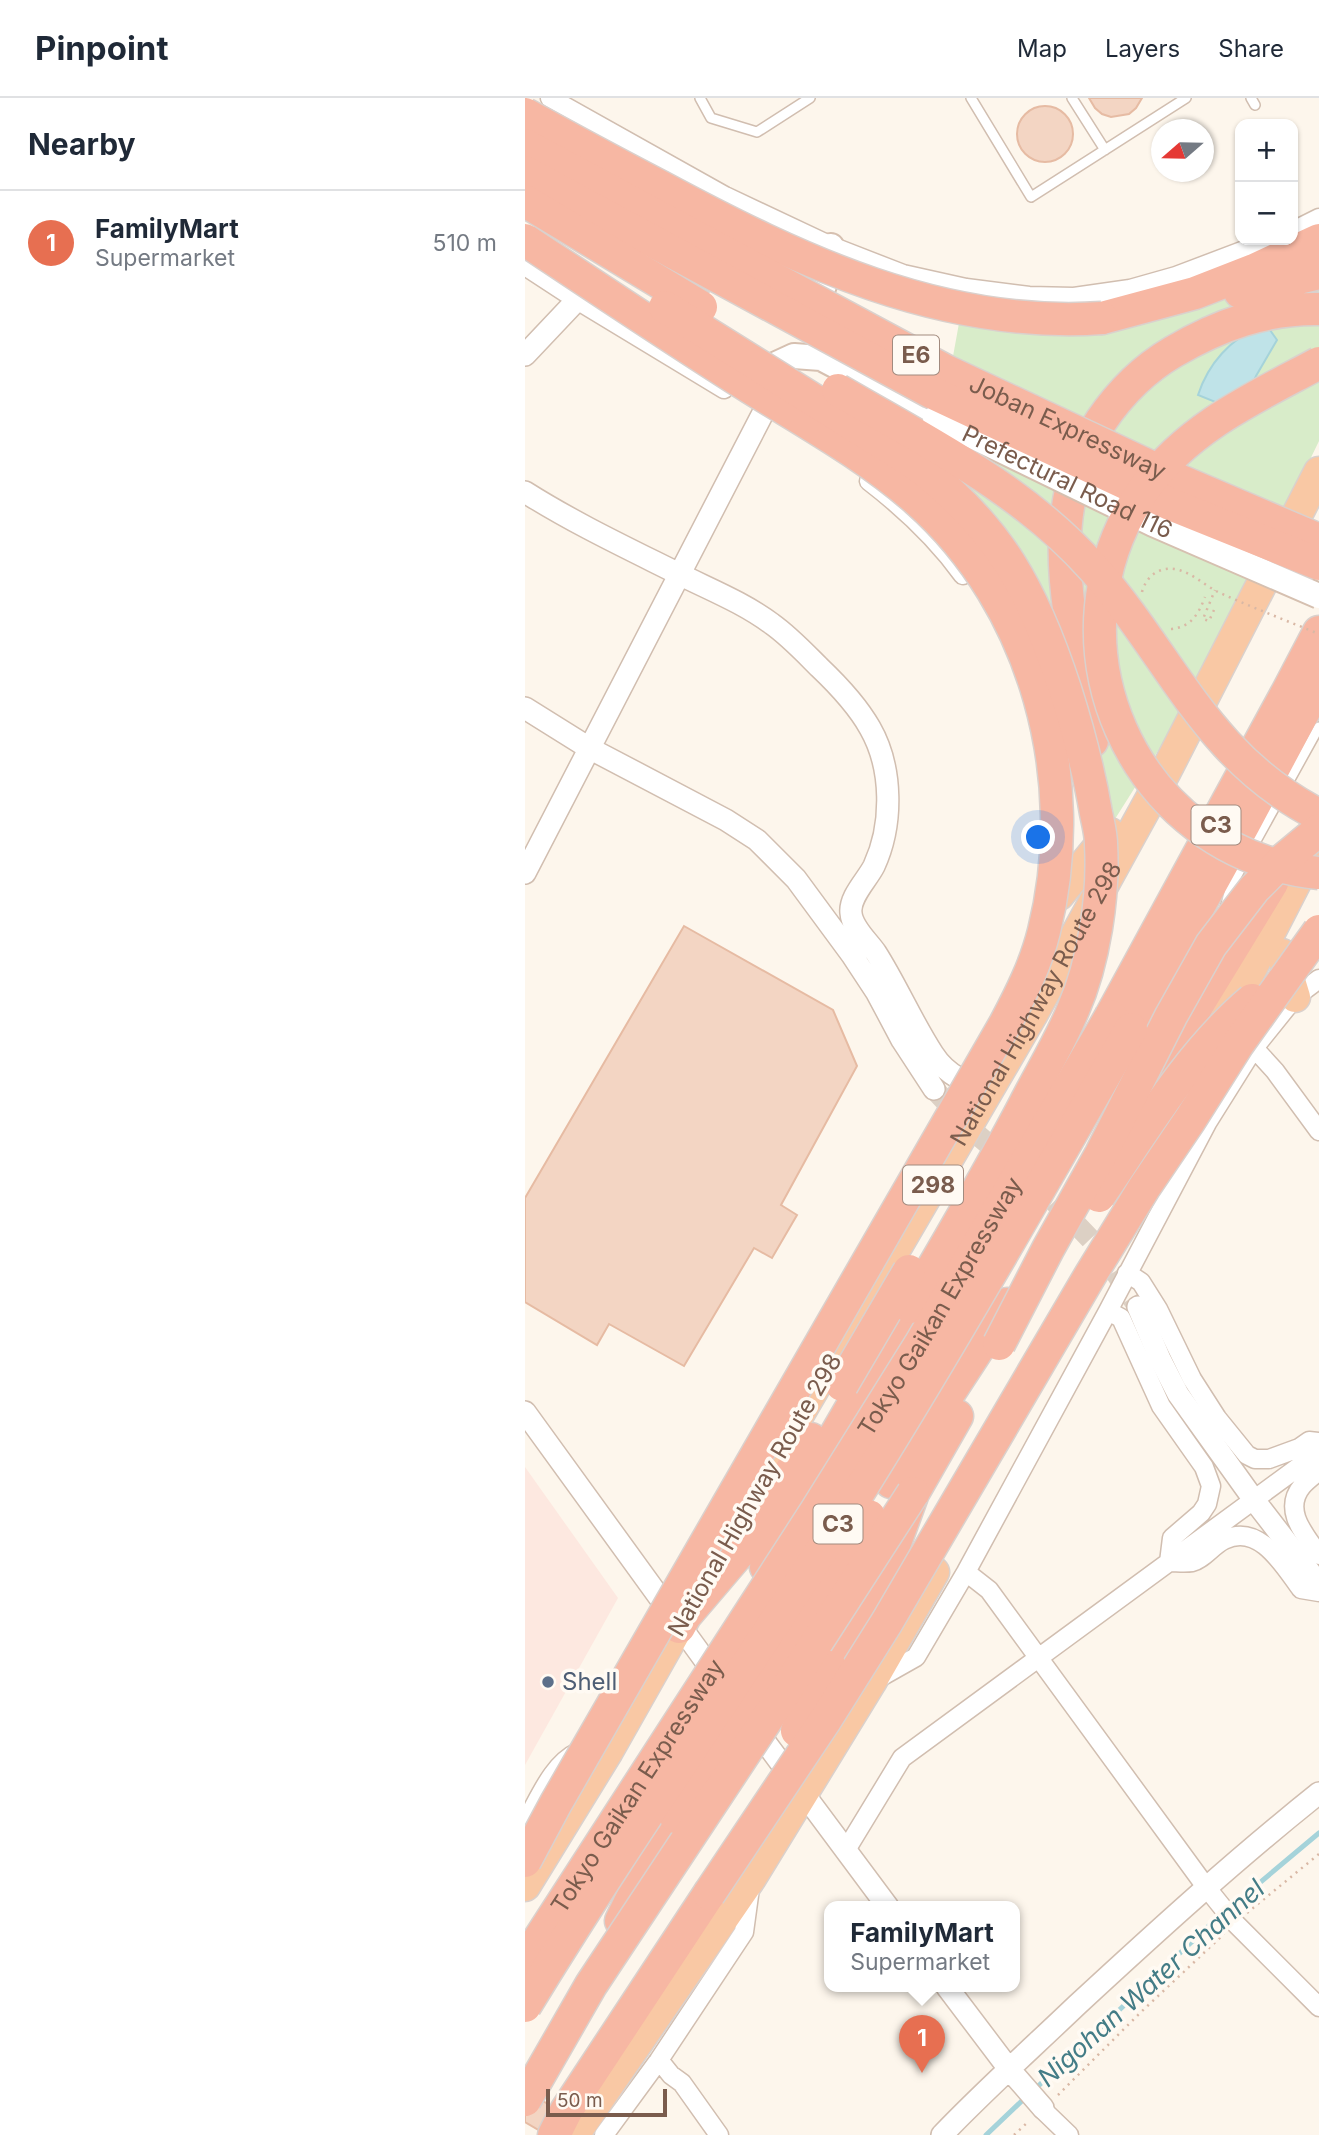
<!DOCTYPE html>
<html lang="en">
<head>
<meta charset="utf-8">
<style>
	body { margin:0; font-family:Inter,sans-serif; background:#f6f6f7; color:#1f2937 }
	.controls { position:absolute; right:21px; top:21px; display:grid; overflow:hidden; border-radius:14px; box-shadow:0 2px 5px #0004 }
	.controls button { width:63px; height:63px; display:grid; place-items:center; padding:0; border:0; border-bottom:2px solid #e0e1e3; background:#fff; color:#1f2937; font:35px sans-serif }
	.compass { position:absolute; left:626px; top:21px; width:63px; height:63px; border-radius:50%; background:#fff; box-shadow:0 2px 5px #0004; rotate:250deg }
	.scale { position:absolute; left:21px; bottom:18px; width:121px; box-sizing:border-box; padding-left:7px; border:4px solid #7a5c4d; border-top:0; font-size:19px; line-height:24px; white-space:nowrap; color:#7a5c4d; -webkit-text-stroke:5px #fffaf3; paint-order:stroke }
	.you { position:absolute; left:514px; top:740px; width:24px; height:24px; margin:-18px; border:5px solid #fff; border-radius:50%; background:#1a73e8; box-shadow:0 0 0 10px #1a73e833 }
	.badge { display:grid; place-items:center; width:46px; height:46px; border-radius:50%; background:#e76f51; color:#fff; font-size:23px; font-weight:700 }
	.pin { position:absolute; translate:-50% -58px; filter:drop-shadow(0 2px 4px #0008) }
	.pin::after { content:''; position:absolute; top:37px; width:24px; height:21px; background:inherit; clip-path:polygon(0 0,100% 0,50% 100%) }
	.popup { position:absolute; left:299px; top:1803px; width:196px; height:91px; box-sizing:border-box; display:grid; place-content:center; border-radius:14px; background:#fff; filter:drop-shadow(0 2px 5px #0005); font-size:23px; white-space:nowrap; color:#747a83 }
	.popup b { font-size:26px; color:#1f2937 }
	.popup::after { content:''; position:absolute; left:50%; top:100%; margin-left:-14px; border:14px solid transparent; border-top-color:#fff }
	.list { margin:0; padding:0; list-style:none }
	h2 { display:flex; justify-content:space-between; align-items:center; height:91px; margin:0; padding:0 28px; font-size:30px }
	h2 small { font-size:23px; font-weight:400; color:#747a83 }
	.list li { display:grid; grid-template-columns:46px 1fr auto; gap:21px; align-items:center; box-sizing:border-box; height:105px; padding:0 28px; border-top:2px solid #e0e1e3 }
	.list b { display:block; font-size:26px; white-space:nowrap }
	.list p { margin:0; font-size:23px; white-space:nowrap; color:#747a83 }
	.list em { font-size:23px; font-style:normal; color:#747a83 }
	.map { position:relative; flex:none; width:794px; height:2037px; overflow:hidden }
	header { display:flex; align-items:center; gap:42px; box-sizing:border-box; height:98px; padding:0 35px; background:#fff; border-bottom:2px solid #e0e1e3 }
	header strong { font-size:33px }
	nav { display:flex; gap:38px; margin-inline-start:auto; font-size:24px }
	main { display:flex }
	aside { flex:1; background:#fff }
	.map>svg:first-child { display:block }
</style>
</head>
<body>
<header>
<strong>Pinpoint</strong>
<nav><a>Map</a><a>Layers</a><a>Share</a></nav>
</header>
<main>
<aside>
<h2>Nearby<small></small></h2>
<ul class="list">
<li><span class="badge">1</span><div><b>FamilyMart</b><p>Supermarket</p></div><em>510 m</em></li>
</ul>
</aside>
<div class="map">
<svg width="794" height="2037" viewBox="0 0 794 2037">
	<rect width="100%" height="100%" fill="#fdf6ec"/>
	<path fill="#fde8e0" d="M0 1369 93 1500 0 1667Z"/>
	<path fill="#d8ecc9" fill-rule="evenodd" d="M794 132V343L712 512 650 626 590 721 544 681 484 544 399 419 438 203 526 211 613 201ZM707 244 731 278 721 302 705 310 673 297 688 267Z"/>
	<path fill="#bfe3e8" stroke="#a5d3da" stroke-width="2" d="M735 229 745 232 752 242 731 278 721 302 705 310 673 297C683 266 706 240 735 229Z"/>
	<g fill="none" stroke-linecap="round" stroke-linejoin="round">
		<path stroke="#a5d3da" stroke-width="5" d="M509 1992 689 1823 794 1735
			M461 2037 502 1998"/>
	</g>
	<path fill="#f3d5c3" stroke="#e6bba3" stroke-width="2" d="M564 0H617L611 10 604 16 586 19 577 16 570 10Z
		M492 36a28 28 0 1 1 56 0a28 28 0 1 1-56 0Z
		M159 828 308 912 332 968 256 1107 272 1117 247 1160 229 1150 159 1268 84 1226 72 1247 0 1204V1100Z
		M0 1993 39 2015 22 2037 0 2024Z"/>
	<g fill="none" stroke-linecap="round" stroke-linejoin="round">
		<path stroke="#dcd0c4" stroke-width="21" stroke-dasharray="21 10" stroke-linecap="butt" d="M409 991 448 1033 482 1062
			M506 1083 523 1097 575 1151 613 1209"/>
		<g stroke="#d1beb0" stroke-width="12">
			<path id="service" d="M175 0 186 20 232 34 285 0
				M446 0 506 99 661 0
				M547 0 580 52
				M726 0 730 7
				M700 810 706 788 794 629"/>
		</g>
		<g stroke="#d1beb0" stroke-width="21">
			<path id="minor" d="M25 0 200 98 306 148 378 176 441 190 504 198 549 199 605 191 651 178 746 142
				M768 133 794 120
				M0 168 52 202 199 291
				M344 383C379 410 412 441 438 477
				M729 950 750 973 794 1033
				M602 1175 616 1184 633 1211 667 1281 692 1320 722 1357 730 1361H744L774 1350 784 1343 794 1344
				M583 1213 596 1220 636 1308 679 1369 686 1388 682 1406 676 1415 647 1440 644 1464C651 1464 660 1465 667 1464 679 1461 688 1447 699 1442 734 1424 759 1468 776 1491L794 1494
				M794 1373C789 1377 782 1382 777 1388 757 1412 780 1437 794 1457
				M441 1474 464 1492 681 1789 710 1825 794 1909
				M352 1581 391 1559 441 1474 583 1213 682 1025 729 950 770 899 794 881
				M0 1725C14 1701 27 1666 53 1654
				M321 1752 377 1660 794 1354
				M134 1962 146 1977 157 1985 194 2037
				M517 2011 544 2037
				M79 2037 134 1962 219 1834 225 1790"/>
		</g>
		<g stroke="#d1beb0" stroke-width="24">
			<path id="tertiary" d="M0 257 52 202
				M0 394C49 425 102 450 154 476 186 492 219 505 247 526 264 538 279 554 294 569 313 587 332 607 345 630 368 670 368 727 349 768 342 782 324 799 326 815 327 830 343 843 351 855 372 888 387 924 408 956 415 967 424 975 435 981
				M0 610 64 650 201 722 232 742 271 781 327 857 352 895 377 942 409 991
				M0 775 238 315
				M613 1209 635 1261 653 1296 729 1402 794 1486
				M0 1314 195 1583
				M226 1625 363 1809
				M422 1889 484 1971 518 2010
				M417 2037C460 1992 507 1950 552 1907 631 1834 710 1762 794 1695"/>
		</g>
		<g stroke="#d6c0b0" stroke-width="28">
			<path id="secondary" d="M284 219 298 190 307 166 306 148
				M230 281 245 269 269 258 296 260 410 320"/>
		</g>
		<g stroke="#dad1cd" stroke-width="33">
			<g id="trunk">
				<path d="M534 797 585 735"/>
				<path d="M757 856 770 899"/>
				<path d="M698 926 789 749"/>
				<path id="s1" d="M193 1455 507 917 641 673 794 374"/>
				<path d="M0 1788 83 1653 165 1508"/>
				<path d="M49 2037 226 1780 346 1584 409 1474"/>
			</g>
		</g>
		<g stroke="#dad1cd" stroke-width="35">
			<path id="motorway" d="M715 194 794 175
				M577 220 670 195 729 172 794 142
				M567 643C551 537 510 421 576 323 595 295 619 271 648 254 694 227 741 210 794 211
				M586 918 763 593 794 534
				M606 931 719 726 794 585
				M628 980 747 785
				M366 1384 482 1206
				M241 1469 310 1338 385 1209
				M154 1529 160 1518 218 1450 286 1341
				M305 1569 333 1512 367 1453 388 1395 432 1318
				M96 1823 132 1749 151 1719
				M29 2037 41 2013 184 1796"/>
		</g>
		<path stroke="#d9b8a5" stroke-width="2.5" stroke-dasharray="2 5" stroke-linecap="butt" d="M689 512 684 523 678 521 690 492
			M722 1815 794 1756
			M533 1997 615 1915 699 1836
			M489 2037 504 2023"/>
		<use href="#service" stroke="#fff" stroke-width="9"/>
		<use href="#minor" stroke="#fff" stroke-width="18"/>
		<use href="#tertiary" stroke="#fff" stroke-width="21"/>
		<use href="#secondary" stroke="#fff" stroke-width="24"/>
		<use href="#trunk" stroke="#f9c8a4" stroke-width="30"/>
		<use href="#motorway" stroke="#f7b7a3" stroke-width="32"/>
		<g stroke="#d6c0b0" stroke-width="28" stroke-linecap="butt">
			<g id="secondary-bridge">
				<path id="s2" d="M410 320 628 426 794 498"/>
			</g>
		</g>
		<g stroke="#dad1cd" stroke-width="35" stroke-linecap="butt">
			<g id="motorway-bridge">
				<path d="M0 16C45 41 90 65 136 89 272 162 417 231 577 220"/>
				<path id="s3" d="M0 47 421 273 658 384 794 442"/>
				<path d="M0 74 406 294 645 406 794 466"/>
				<path d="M0 103 176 209"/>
				<path d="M0 142C75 192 150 242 226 290 282 325 342 358 392 402 511 507 557 681 519 833 511 866 496 896 480 926L31 1705 0 1763"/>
				<path d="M140 209 391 366C475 430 508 493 540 591 553 632 564 673 571 715 573 725 576 736 576 746 579 798 569 864 548 912 535 944 516 975 500 1006 464 1075 424 1142 385 1209"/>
				<path d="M794 265C733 298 665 328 622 387 512 539 605 756 794 775"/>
				<path d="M313 292C402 344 498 391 568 470 647 559 680 659 794 717"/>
				<path d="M574 1098C619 1032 665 954 727 902"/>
				<path d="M474 1246 523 1151 576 1056 646 918 686 847 729 791 759 761 794 732"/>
				<path d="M317 1287 384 1173"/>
				<path d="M272 1633 305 1569"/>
				<path d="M151 1719 344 1418"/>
				<path d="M184 1796 301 1621 362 1524 566 1176 619 1090 665 1022 713 946 794 833"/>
				<path id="s4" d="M0 1863 291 1413 396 1245 586 918"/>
				<path d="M0 1908C108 1730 230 1561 340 1384 433 1235 519 1083 606 931"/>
				<path d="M0 2002 66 1887 248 1612 388 1395"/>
			</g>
		</g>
		<path stroke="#d9b8a5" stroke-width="2.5" stroke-dasharray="2 5" stroke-linecap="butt" d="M617 494C621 479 633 469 649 471 665 473 679 487 693 494 726 509 760 522 794 536
			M646 531C666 529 673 517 680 499"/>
		<use href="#secondary-bridge" stroke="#fff" stroke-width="24"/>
		<use href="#motorway-bridge" stroke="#f7b7a3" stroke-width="32"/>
	</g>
	<circle fill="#5c6f8a" stroke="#fffaf3" stroke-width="2.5" cx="23" cy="1584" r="7"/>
	<g text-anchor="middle" stroke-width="7" stroke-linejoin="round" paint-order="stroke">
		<g fill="#fffaf3" stroke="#a28b7f" stroke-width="2">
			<rect x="368" y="237.5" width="46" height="39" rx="5"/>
			<rect x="666.5" y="707.5" width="49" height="39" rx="5"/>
			<rect x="378" y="1067.5" width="60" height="39" rx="5"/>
			<rect x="288.5" y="1406.5" width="49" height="39" rx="5"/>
		</g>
		<g font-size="23" font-weight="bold" fill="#7a5c4d">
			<text x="391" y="265">E6</text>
			<text x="691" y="735">C3</text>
			<text x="408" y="1095">298</text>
			<text x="313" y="1434">C3</text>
		</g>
		<g font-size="24" fill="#7a5c4d" stroke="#fffaf3">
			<text dy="8" stroke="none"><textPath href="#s3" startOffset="612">Joban Expressway</textPath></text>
			<text dy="8" stroke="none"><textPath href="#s2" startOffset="147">Prefectural Road 116</textPath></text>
			<text dy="8" stroke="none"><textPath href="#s1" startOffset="635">National Highway Route 298</textPath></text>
			<text dy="8" stroke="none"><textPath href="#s4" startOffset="775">Tokyo Gaikan Expressway</textPath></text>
			<text transform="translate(230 1397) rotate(-60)" y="8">National Highway Route 298</text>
			<text dy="8" stroke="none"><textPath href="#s4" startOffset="208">Tokyo Gaikan Expressway</textPath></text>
		</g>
		<g font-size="24" fill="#4e5e75" stroke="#fffaf3" text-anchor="start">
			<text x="37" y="1592">Shell</text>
		</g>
		<g font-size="26" font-style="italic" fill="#437c86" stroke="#fffaf3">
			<text transform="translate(626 1885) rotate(-42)" y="9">Nigohan Water Channel</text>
		</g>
	</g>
</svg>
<div class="controls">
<button>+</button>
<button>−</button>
</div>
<svg class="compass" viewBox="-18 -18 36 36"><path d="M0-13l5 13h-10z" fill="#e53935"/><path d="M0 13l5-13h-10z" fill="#747a83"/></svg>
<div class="scale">50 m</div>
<div class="you"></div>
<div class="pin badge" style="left:397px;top:1975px">1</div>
<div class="popup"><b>FamilyMart</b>Supermarket</div>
</div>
</main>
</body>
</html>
